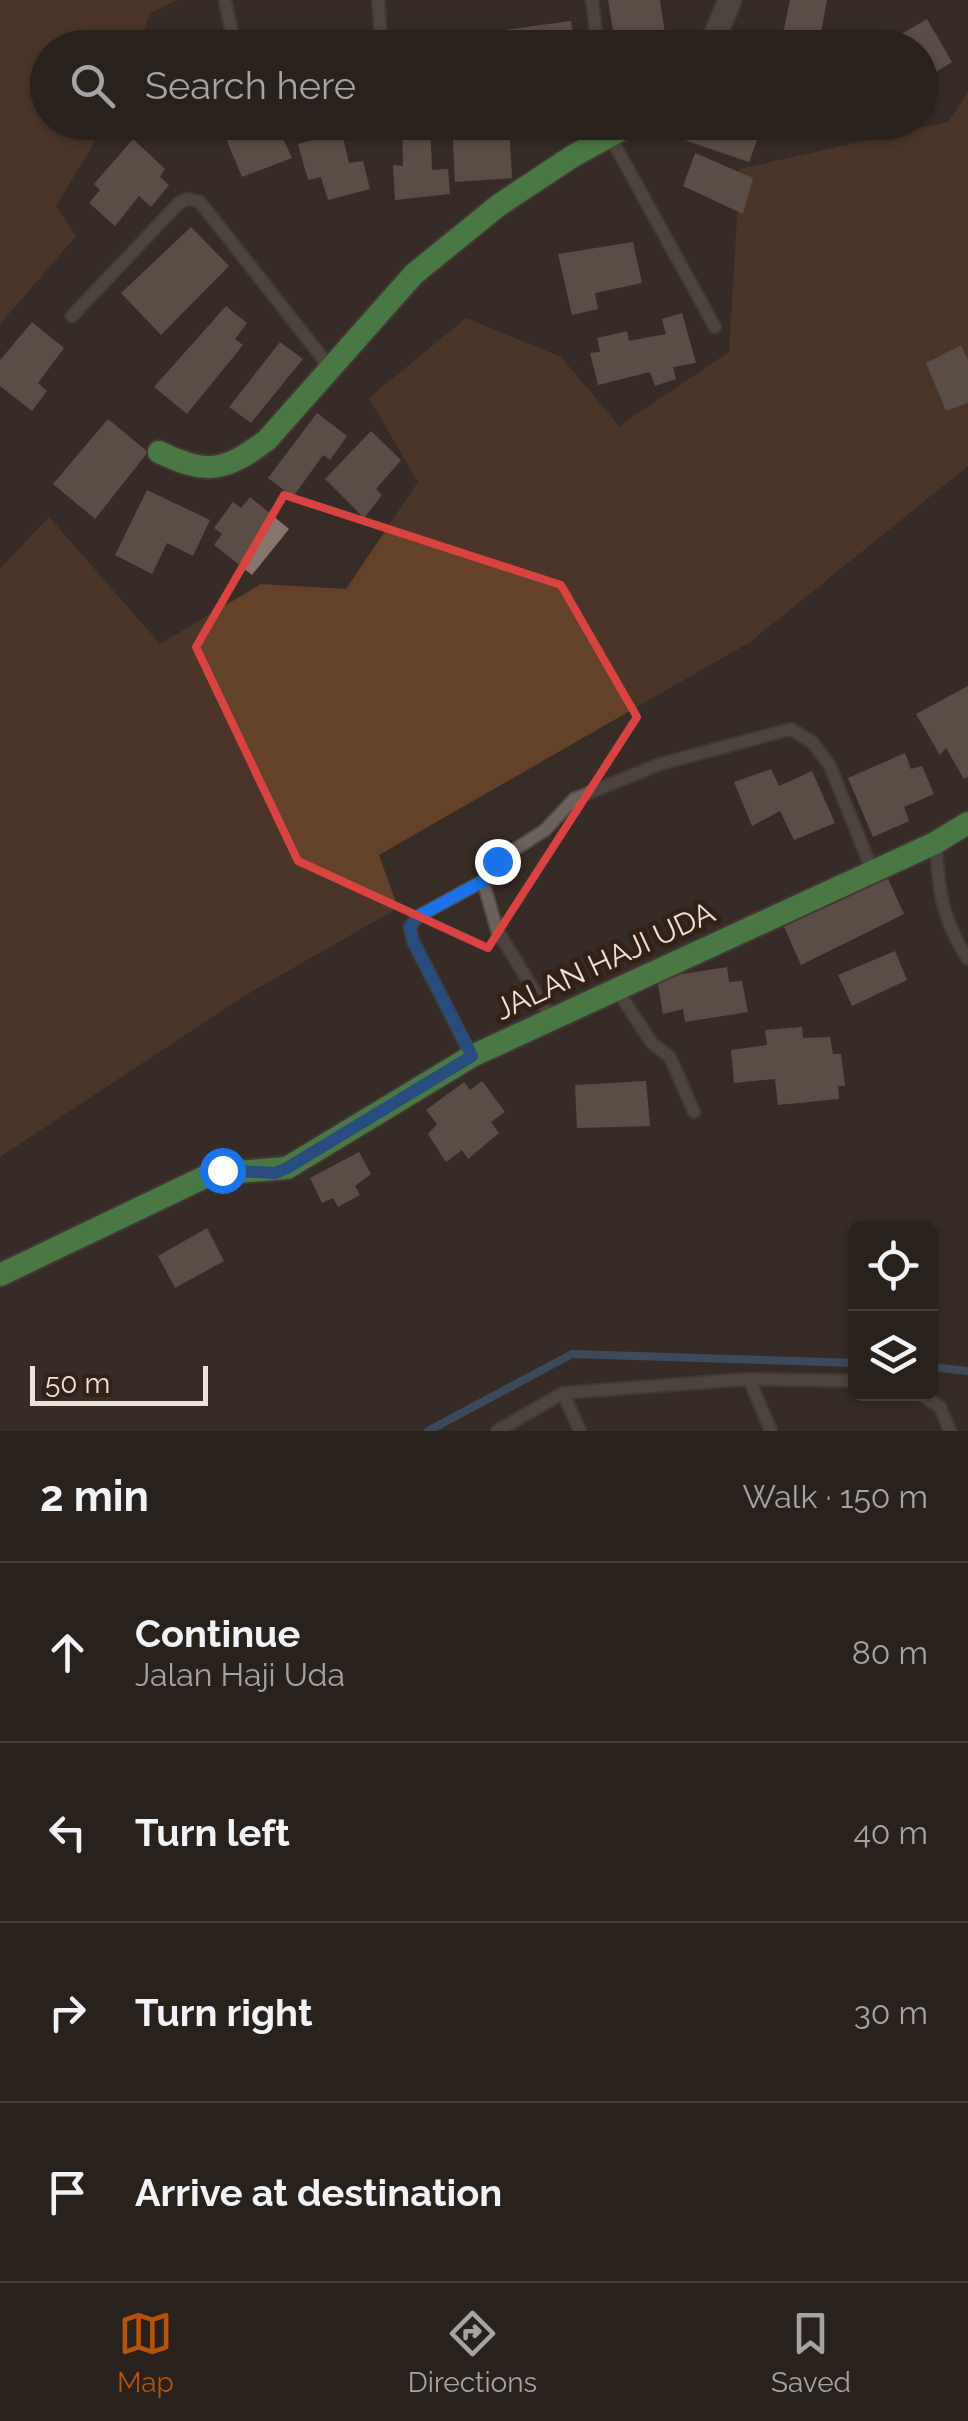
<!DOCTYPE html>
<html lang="en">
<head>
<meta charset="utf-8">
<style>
	body { margin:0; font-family:Raleway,sans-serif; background:#312925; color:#f1f3f6 }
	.controls { position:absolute; right:30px; bottom:30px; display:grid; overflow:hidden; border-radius:15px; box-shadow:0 2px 8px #0004 }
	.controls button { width:90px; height:90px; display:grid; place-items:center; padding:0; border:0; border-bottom:2px solid #453e3b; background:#29211c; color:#f1f3f6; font:50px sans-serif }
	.scale { position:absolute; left:30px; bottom:25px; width:178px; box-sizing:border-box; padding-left:10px; border:5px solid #ede1da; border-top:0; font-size:28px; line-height:35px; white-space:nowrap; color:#ede1da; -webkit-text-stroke:8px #332116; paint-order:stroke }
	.stop { position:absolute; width:30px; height:30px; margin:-22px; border:8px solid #1a73e8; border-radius:50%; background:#fff }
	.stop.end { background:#1a73e8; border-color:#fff; box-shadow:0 2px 10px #0008 }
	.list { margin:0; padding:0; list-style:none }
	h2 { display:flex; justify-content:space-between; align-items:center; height:130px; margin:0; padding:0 40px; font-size:42px }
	h2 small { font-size:32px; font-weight:400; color:#a5a3a3 }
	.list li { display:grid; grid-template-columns:65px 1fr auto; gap:30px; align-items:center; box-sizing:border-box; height:180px; padding:0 40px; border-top:2px solid #453e3b }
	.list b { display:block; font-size:38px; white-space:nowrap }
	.list p { margin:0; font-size:32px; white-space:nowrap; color:#a5a3a3 }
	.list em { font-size:32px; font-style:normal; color:#a5a3a3 }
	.icon { flex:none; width:55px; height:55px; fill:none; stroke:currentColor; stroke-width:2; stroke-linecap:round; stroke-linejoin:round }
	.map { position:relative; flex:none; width:968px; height:1431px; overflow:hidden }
	.search { position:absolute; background:#29211c; box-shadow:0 2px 8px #0004; left:30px; right:30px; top:30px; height:110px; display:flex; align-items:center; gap:25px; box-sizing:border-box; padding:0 35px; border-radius:55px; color:#a5a3a3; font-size:38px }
	.sheet { height:850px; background:#29211c }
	nav { display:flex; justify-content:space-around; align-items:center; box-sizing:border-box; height:140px; border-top:2px solid #453e3b; background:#29211c; font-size:28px; color:#a5a3a3 }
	nav a { display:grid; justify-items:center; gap:5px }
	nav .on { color:#b45309 }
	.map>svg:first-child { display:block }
</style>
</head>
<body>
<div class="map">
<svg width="968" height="1431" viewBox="0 0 968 1431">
	<rect width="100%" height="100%" fill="#372c26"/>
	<path fill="#64412a" d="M0 0H177L149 14 139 47 48 48V122L106 123 56 206 76 236 0 324Z
		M968 92V466L750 642 379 855 398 908 244 996 0 1157V569L49 517 160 644 261 584 346 589 418 482 369 398 466 318 561 357 619 426 729 352 740 169 948 122Z"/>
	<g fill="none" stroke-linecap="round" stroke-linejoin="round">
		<path stroke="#46709d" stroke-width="8" d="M930 1367 968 1371
			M428 1431 572 1354 856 1363"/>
	</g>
	<path fill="#87756b" d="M608 0H660L667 48H616Z
		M790 0H827L818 48H780Z
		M927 19 952 62 920 82V48H891L888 42Z
		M571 21 575 48H523L522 42 507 44 505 30Z
		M219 122H263L268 135 280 132 292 158 242 177Z
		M402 122H430L432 170 448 169 450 194 395 200 393 165 403 166Z
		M452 122H509L512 178 455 182Z
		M691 122H764L749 162 684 140Z
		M342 133 349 163 363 161 370 189 328 200 321 177 308 180 298 144Z
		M133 139 165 169 160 177 169 185 151 207 139 196 115 226 89 203 100 190 94 184Z
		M695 153 753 178 743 214 683 186Z
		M191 227 229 266 161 335 121 293Z
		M633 242 642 283 595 293 598 309 572 315 558 254Z
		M226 306 247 323 235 339 243 345 187 414 154 387Z
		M682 313 696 363 673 367 676 379 655 386 650 372 598 385 590 353 600 352 597 338 627 331 629 341 666 334 662 319Z
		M32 322 64 348 38 383 47 391 32 411 0 386V360Z
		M280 342 303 359 251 423 229 407Z
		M961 345 968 360V403L946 411 926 363Z
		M317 413 347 436 330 460 323 455 293 497 268 478Z
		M108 419 148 452 95 519 53 484Z
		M371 431 401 460 376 489 382 495 364 518 325 479Z
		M147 490 210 520 193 556 167 543 152 574 115 555Z
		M250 497 289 529 252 575 214 545 222 534 214 528 233 502 241 508Z
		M968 686V777L964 779 946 748 940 755 916 714Z
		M905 753 911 769 922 766 934 794 904 807 909 821 873 837 848 778Z
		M771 769 779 786 812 771 835 823 794 840 780 811 752 826 734 782Z
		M888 879 904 914 801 965 782 922Z
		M895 951 907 980 852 1006 838 975Z
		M727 967 729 982 742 981 748 1012 685 1022 683 1009 663 1014 657 978Z
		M802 1027 803 1038 830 1037 833 1054H841L845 1086H838L839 1099 778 1105 775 1079 734 1083 731 1050 767 1045 765 1030Z
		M482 1081 505 1112 491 1122 499 1133 468 1159 462 1150 446 1162 428 1134 437 1124 426 1110 464 1082 470 1090Z
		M646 1081 650 1126 577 1128 575 1085Z
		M359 1152 371 1174 355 1186 360 1195 338 1207 333 1198 322 1203 310 1178Z
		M207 1228 224 1261 175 1288 158 1256Z"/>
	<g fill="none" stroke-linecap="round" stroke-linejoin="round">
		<g stroke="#534a44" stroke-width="15">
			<path id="lane" d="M225 0 235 48
				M378 0 382 48
				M592 0 598 48
				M317 122H336
				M612 140 715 327
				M72 316 179 203 188 199 200 202 328 365
				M936 847C939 893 942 919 968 959
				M619 993 652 1043 670 1057 694 1112
				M549 1015 497 930 483 881 497 861 545 830 574 799 660 764 791 729 812 742 829 764 871 867
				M469 1051 413 941 410 927 417 917 483 881
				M749 1379 771 1431
				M563 1393 580 1431
				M920 1394 940 1407 950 1431
				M497 1431 563 1393 749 1379 856 1381"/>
		</g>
		<g stroke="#534a44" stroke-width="26">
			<path id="street" d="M710 48 730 0"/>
		</g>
		<g stroke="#534a44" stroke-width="26">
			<path id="fast" d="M159 452C207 475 224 472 267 440L414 274 499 205 573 156 635 122
				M0 1275 211 1174 287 1168 472 1056 935 843 968 823"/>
		</g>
		<use href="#lane" stroke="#6a625d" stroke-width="11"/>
		<use href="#street" stroke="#6a625d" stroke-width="22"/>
		<use href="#fast" stroke="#63d668" stroke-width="22"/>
	</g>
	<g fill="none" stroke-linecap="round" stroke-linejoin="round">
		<path stroke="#1a73e8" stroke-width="12" d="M222 1170 275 1173 287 1168 472 1056 413 941 410 927 417 917 483 881 497 861"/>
	</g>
	<path d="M0 0H968V1431H0ZM284 495 561 585 637 717 488 948 298 861 196 647Z" fill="#372c26" fill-opacity=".55" fill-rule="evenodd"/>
	<path fill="none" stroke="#d94443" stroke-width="8" stroke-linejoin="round" d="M284 495 561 585 637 717 488 948 298 861 196 647Z"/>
	<g text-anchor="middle" stroke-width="10" stroke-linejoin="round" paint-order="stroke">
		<g font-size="30" fill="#ede1da" stroke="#332116">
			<text transform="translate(605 961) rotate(-25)" y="10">JALAN HAJI UDA</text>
		</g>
	</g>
</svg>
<div class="controls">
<button><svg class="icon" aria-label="locate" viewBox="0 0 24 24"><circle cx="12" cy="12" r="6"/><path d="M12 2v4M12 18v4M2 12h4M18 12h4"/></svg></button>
<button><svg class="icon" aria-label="layers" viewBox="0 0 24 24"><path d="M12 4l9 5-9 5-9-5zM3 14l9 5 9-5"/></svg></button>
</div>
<div class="scale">50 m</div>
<div class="stop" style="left:222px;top:1170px"></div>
<div class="stop end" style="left:497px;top:861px"></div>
<div class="search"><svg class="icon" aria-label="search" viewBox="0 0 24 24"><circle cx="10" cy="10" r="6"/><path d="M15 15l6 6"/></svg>Search here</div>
</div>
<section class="sheet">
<h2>2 min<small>Walk · 150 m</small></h2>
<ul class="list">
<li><svg class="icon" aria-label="ahead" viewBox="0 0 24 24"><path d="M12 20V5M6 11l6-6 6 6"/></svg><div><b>Continue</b><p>Jalan Haji Uda</p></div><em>80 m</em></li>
<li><svg class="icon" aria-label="left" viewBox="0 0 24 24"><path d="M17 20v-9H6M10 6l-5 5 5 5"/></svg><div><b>Turn left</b></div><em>40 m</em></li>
<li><svg class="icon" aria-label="right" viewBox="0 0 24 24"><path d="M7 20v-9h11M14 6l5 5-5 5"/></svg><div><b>Turn right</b></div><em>30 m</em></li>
<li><svg class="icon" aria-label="arrive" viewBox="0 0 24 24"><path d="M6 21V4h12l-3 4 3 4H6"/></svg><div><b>Arrive at destination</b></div></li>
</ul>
</section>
<nav>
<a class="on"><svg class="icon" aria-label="map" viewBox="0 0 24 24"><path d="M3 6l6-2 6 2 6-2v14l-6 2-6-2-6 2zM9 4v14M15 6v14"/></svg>Map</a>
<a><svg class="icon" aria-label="directions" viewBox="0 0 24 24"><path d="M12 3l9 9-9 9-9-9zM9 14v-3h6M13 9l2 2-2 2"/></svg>Directions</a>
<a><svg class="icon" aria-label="saved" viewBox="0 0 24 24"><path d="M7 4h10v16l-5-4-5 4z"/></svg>Saved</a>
</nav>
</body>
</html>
